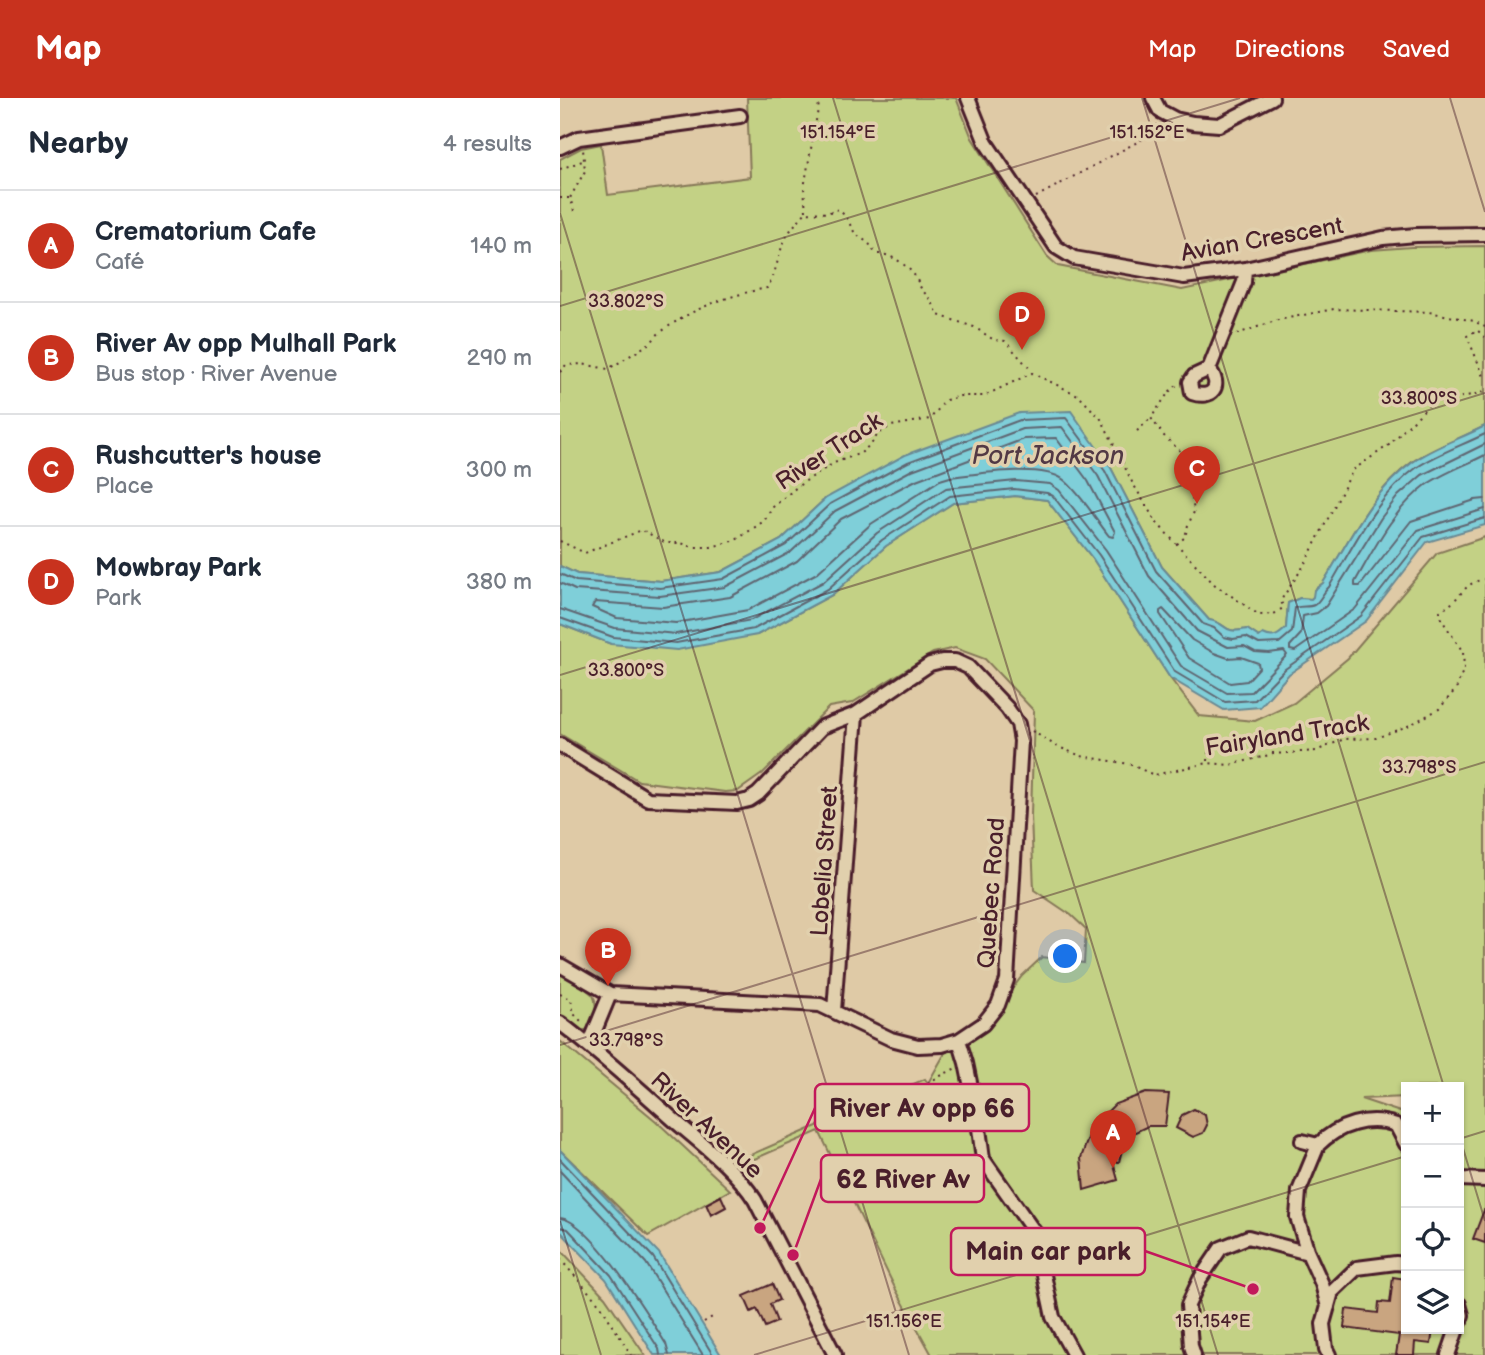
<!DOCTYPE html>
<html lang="en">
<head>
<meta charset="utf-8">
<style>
	body { margin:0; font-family:"Balsamiq Sans",sans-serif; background:#f6f6f7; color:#1f2937 }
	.controls { position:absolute; right:21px; bottom:21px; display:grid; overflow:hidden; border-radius:0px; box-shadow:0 2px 5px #0004 }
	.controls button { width:63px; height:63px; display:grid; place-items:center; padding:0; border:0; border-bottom:2px solid #e0e1e3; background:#fff; color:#1f2937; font:35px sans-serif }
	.you { position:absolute; left:506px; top:859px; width:24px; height:24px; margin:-18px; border:5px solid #fff; border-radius:50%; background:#1a73e8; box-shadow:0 0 0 10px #1a73e833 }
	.badge { display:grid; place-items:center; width:46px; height:46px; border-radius:50%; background:#c8321e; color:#fff; font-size:23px; font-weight:700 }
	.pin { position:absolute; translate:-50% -58px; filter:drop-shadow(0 2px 4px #0008) }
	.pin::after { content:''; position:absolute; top:37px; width:24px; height:21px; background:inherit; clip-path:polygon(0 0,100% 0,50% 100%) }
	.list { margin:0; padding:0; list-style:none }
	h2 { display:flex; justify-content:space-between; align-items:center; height:91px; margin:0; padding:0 28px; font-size:30px }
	h2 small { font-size:23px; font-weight:400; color:#747a83 }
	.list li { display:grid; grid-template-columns:46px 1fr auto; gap:21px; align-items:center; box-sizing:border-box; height:112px; padding:0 28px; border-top:2px solid #e0e1e3 }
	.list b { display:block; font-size:26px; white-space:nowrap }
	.list p { margin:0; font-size:23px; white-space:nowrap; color:#747a83 }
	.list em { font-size:23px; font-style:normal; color:#747a83 }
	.icon { flex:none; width:38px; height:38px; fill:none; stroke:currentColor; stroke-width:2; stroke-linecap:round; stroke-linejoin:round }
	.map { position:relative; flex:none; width:925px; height:1257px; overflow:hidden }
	header { display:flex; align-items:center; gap:42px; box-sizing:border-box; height:98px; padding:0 35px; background:#c8321e; color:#fff }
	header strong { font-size:33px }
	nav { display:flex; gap:38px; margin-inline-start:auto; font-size:24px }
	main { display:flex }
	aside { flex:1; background:#fff }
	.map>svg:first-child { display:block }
</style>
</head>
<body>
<header>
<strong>Map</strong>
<nav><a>Map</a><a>Directions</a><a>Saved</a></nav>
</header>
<main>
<aside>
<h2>Nearby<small>4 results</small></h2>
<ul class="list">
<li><span class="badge">A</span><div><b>Crematorium Cafe</b><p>Café</p></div><em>140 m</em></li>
<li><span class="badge">B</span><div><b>River Av opp Mulhall Park</b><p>Bus stop · River Avenue</p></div><em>290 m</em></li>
<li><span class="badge">C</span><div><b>Rushcutter's house</b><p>Place</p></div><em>300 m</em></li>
<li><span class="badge">D</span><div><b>Mowbray Park</b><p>Park</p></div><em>380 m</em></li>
</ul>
</aside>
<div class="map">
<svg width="925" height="1257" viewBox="0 0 925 1257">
	<rect width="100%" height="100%" fill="#dfcaa6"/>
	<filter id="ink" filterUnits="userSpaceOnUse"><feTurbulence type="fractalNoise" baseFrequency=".0143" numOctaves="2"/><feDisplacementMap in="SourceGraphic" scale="14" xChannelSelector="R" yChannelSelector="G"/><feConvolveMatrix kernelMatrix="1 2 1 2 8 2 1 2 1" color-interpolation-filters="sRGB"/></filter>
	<g filter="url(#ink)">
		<path fill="#c3d185" stroke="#867858" stroke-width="2" fill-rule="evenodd" d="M187 0H396L412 40 487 158 498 168 622 192 811 152 851 149 925 148V328C902 340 874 349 852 364 811 394 789 443 763 485L754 492V498L751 501 740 500 728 505 726 530 717 539H699L687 531C661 537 669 525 649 522L602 469 551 370 266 400 221 442 161 474 101 483 17 476 0 468V61L21 50 41 46 48 97 190 79Z
			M455 398 487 402 533 461 610 580 639 618 695 623 734 605 788 560 877 455 925 439V1257H372L335 1190 259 1033 185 1065 181 1061 365 981 368 985 388 950 428 923 462 878 482 859 524 865 526 831 511 817 474 792 471 718 474 613 425 561 395 550 373 555 292 605 269 609 202 676 178 693 165 694 79 683 0 636V526L51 546 197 537 272 497 326 448 393 405ZM846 989H899V1231H846V1016L801 1001 846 999Z
			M0 870 33 897C39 908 34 924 26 932H18L0 918Z
			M0 943 96 1023 170 1092 88 1138 0 1052Z
			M0 1151 45 1199 85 1257H0Z"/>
		<path fill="#7fcfd9" stroke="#6a8993" stroke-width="2" d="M511 313 551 370 602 469 649 522C669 525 661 537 687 531L699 539 703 536C713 541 718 538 726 530L728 505 740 500 751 501 753 499 754 492 763 485C789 443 811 394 853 364 874 349 902 340 925 328V427L867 444 806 523 729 576 700 609 664 612 610 580 533 461 487 402 455 398 393 405 326 448 272 497 197 537 117 552 51 546 0 526V468L17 476 101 483 161 474 221 442 266 400 345 357 459 315Z
			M0 1052 99 1155 161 1257H94L46 1181 0 1133Z"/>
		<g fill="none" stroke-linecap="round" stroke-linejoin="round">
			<path stroke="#5f6571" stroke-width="2" d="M496 340 528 383 555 434 553 439 549 438C535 420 521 396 504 382 483 365 416 376 390 379L380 382 311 426 257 475 188 512 116 525 57 520 32 509 35 504 103 509 170 499 237 463 281 421 356 382 464 341Z
				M925 346 862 377 838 398 821 420 766 508 757 515 743 518 741 536 730 548V552L735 553 795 511 858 432 925 411
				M925 357C906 367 883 375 866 387 833 412 815 449 795 484V488H800L851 423 915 402 925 401
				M0 476 16 483 100 490 163 481 226 447 270 406 348 364 460 322 506 320 545 373 596 473 643 526 654 530 664 539 673 541 686 539 699 546 719 545 732 534 735 510C742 507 748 510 754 507 759 505 764 493 769 489 794 447 816 399 856 370 876 356 903 347 925 336
				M0 485 15 492 100 498 165 489 231 454 275 413 352 372 462 331 502 329 538 378 589 478 637 533 668 549 684 548 695 554 709 555 724 553 727 557 691 594 667 595 621 568 546 452 499 392 490 386 456 383 386 390 317 435 263 484 191 522 116 536 55 530 0 511
				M603 511 632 542 654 555 668 560 681 559 698 565 699 570 687 583 670 585 629 560 600 516V513Z
				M0 520 53 539 116 545 194 531 268 491 322 442 390 398 454 391 487 395 493 398 539 457 615 574 665 604 695 602 725 571 801 518 863 439 925 420
				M0 1061 93 1159 153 1257
				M0 1073 86 1165 143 1257
				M0 1120C30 1122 90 1220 106 1246L109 1257
				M0 1129 8 1131 51 1177 99 1251 100 1257"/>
		</g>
		<path fill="#c9a580" stroke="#4a1f2b" stroke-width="2" d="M586 995 609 996 605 1028H588L573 1035 563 1048 559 1064H553L558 1082 524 1092 521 1060 532 1029 555 1006Z
			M634 1011 645 1017 647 1027 643 1035 633 1039 616 1030 622 1017Z
			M161 1098 166 1109 151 1117 146 1106Z
			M924 1112H925V1145L913 1141Z
			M833 1179 846 1181V1231H873L871 1246 855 1244 854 1257H836L839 1237 784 1230 786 1211 818 1215 819 1204 830 1205Z
			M212 1186 219 1202 210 1206 217 1224 205 1229 197 1211 191 1214 184 1198Z"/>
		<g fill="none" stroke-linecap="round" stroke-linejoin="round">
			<g stroke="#4a1f2b" stroke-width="18">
				<path id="minor" d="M408 0 426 45 496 149 514 160 624 179 685 171 823 140 856 137 925 136
					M593 0 600 13 615 21 633 25 659 27 712 0
					M0 49 19 40 180 18
					M649 271 634 278 630 284 632 295C652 302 663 288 649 271L684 184 685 171
					M0 647 88 701 177 705 189 702 198 696 262 629 296 616 370 566 382 563H395L408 569 447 610 458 626 461 643 447 882 438 907 423 926 399 942 382 947 358 948 331 941 260 907 50 896 0 867
					M274 913 296 616
					M0 925C40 955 77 989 115 1023 143 1047 175 1071 195 1102L275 1257
					M399 942 406 965 418 1023 423 1061 475 1135 493 1219 514 1257
					M29 947 50 896
					M742 1043 758 1047 739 1093 737 1119 748 1155
					M758 1047C778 1027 808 1017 836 1027L846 1046
					M899 1081 925 1082
					M899 1206 902 1217 899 1226
					M634 1257 631 1248 628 1207 640 1181 661 1150 688 1139 748 1155 762 1186 768 1209
					M769 1257 766 1251 763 1226 772 1194 797 1170 836 1165 846 1166
					M888 1257 897 1231"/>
			</g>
			<path stroke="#4a1f2b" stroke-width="2" stroke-dasharray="2 5" stroke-linecap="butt" d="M0 71 25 62
				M476 99 603 30
				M0 100H9
				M14 113 10 100 25 73 23 51
				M246 113 244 90 260 0
				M677 236 718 222 774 211 869 214 914 223 925 229
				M925 239 917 232 907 238 925 281
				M0 274 6 267 22 266 48 271C62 263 76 254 90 245 94 242 96 237 101 234 132 210 170 197 207 190 217 175 217 158 225 142 230 131 238 123 246 114L268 115 275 111C288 117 287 122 293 132 297 139 306 142 310 147 312 150 314 154 317 156 330 155 347 167 355 178 358 183 359 188 363 193 370 201 374 206 378 217L414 229 434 242 445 243 472 273
				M577 333 590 321
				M0 443 25 455 82 432 106 445H121L133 449H151L176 442 204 423 213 409 238 388 274 365 301 355 312 345 318 336 331 328 370 321 386 302 400 298H424L472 275 518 297 542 322 572 384 596 424 654 486 699 517 714 516 723 510 721 502 743 469 793 372 829 347 870 306 925 294
				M617 446 625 439 628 427 634 414 631 392 635 367 604 338 591 320 609 294 618 286
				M472 633 496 648 521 658 569 666 594 677 648 665 670 667 713 656 756 653 784 641 816 640 850 627 879 611 896 591 904 570 903 554 882 522 880 513C901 503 901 485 925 481
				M713 640V655
				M648 663 649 647
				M0 896 11 901 14 916 21 923
				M328 1024 367 985 396 970
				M0 1161 41 1208 71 1257
				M144 1224 154 1218"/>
			<use href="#minor" stroke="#e1d0ad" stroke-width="12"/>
		</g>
	</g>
	<path fill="none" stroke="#4a1f2b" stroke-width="2" stroke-opacity="0.45" d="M273 0 658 1257M582 0 884 989M890 0 925 114M0 115 349 1257M0 208 680 0M0 577 925 295M0 947 925 664M899 1037 925 1123M899 1041 925 1033M0 1123 41 1257M194 1257 846 1058"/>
	<g text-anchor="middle" stroke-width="7" stroke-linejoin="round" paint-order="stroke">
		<g font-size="24" fill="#4a1f2b" stroke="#e1d0ad">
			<text transform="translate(702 141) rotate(-10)" y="8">Avian Crescent</text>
			<text transform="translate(269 353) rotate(-33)" y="8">River Track</text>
			<text transform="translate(727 637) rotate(-9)" y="8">Fairyland Track</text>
			<text transform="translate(264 763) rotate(-86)" y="8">Lobelia Street</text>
			<text transform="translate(431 795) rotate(-86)" y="8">Quebec Road</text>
			<text transform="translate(147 1027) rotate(43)" y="8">River Avenue</text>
		</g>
		<g font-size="26" font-style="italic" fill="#523945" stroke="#e1d0ad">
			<text x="488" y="366">Port Jackson</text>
		</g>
	</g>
	<g font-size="18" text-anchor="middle" fill="#4a1f2b" stroke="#e1d0ad" stroke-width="7" stroke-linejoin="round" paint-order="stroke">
		<text x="278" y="40">151.154°E</text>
		<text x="587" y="40">151.152°E</text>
		<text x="66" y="209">33.802°S</text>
		<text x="859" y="306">33.800°S</text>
		<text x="66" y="578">33.800°S</text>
		<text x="859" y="675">33.798°S</text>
		<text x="66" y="948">33.798°S</text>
		<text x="344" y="1229">151.156°E</text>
		<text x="653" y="1229">151.154°E</text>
	</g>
	<path fill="none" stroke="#c2185b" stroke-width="2.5" d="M200 1130L255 1010M233 1157L261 1081M693 1191L585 1153"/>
	<g fill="#c2185b" stroke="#e1d0ad" stroke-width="2.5">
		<circle cx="200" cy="1130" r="7"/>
		<circle cx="233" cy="1157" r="7"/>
		<circle cx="693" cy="1191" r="7"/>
	</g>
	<g fill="#e1d0ad" stroke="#c2185b" stroke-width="2.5">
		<rect x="255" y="986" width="214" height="47" rx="7"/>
		<rect x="261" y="1057" width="163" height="47" rx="7"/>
		<rect x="391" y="1130" width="194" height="47" rx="7"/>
	</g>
	<g font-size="26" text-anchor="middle" font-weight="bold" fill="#4a1f2b">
		<text x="362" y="1019">River Av opp 66</text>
		<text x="343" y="1090">62 River Av</text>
		<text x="488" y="1162">Main car park</text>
	</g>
</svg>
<div class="controls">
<button>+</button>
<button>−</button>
<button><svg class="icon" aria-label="locate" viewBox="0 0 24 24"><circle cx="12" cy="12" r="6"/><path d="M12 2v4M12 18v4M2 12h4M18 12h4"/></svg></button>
<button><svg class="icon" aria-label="layers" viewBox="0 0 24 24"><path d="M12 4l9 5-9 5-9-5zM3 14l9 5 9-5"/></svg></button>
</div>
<div class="you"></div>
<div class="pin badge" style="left:553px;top:1070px">A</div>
<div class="pin badge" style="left:48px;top:888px">B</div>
<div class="pin badge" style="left:637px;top:406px">C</div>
<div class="pin badge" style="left:462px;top:252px">D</div>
</div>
</main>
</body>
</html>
